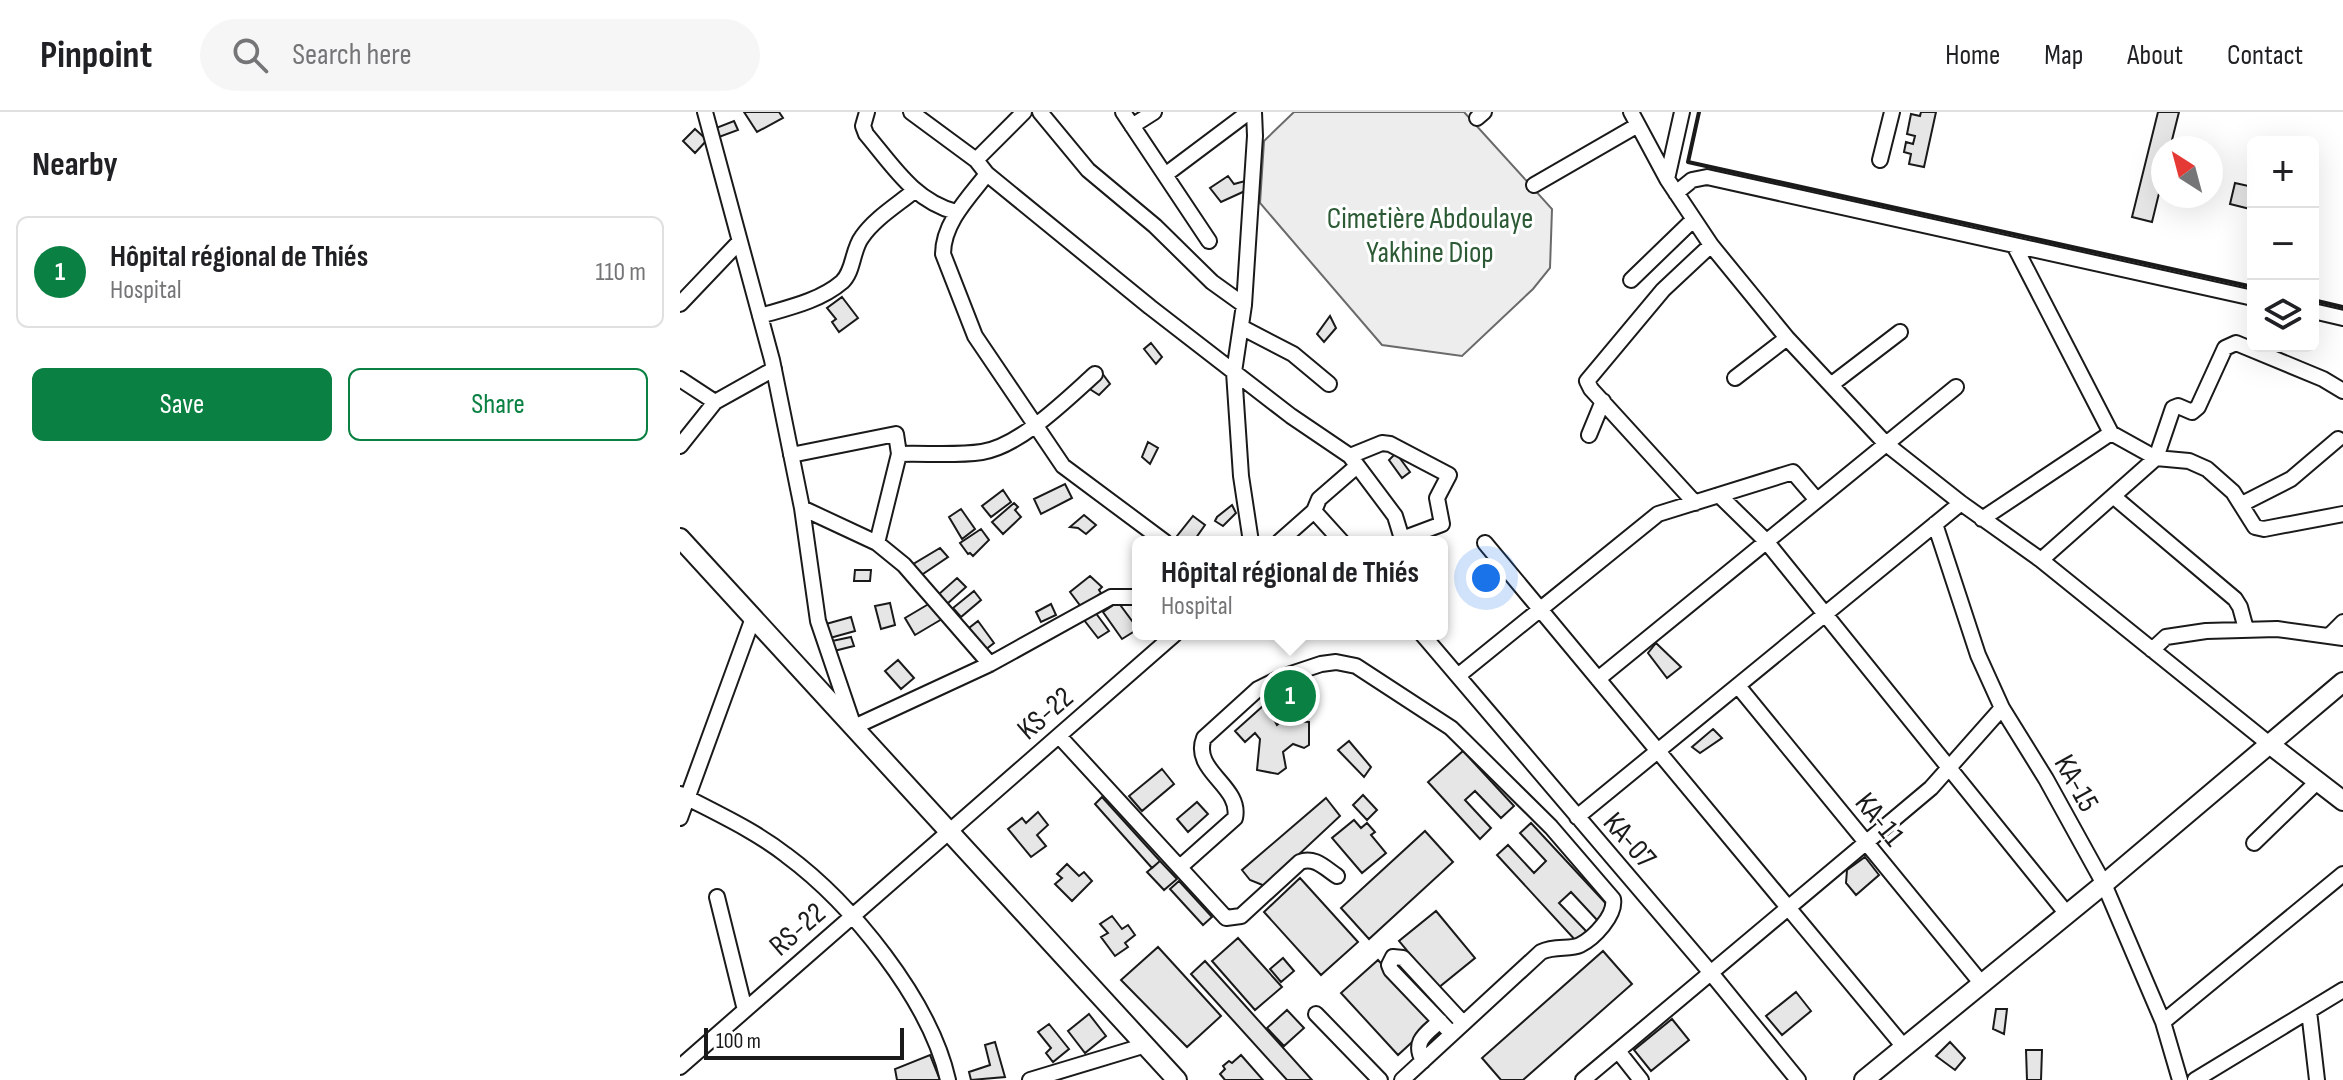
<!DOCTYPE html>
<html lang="en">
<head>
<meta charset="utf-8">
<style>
	body { margin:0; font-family:"Sofia Sans Condensed",sans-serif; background:#f6f6f6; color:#202124 }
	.controls { position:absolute; right:24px; top:24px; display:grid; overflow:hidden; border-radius:12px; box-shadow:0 8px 32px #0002 }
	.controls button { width:72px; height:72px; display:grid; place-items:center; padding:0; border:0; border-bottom:2px solid #e0e0e0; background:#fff; color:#202124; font:40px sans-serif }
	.compass { position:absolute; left:1471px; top:24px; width:72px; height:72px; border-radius:50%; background:#fff; box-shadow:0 8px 32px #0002; rotate:324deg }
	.scale { position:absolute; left:24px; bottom:20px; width:200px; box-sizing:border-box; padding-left:8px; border:4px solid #1a1a1a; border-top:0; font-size:22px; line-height:28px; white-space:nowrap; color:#1a1a1a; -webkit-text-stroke:6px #fff; paint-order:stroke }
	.you { position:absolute; left:806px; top:466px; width:28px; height:28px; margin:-20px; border:6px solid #fff; border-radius:50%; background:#1a73e8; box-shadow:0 0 0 12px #1a73e833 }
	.badge { display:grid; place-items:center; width:52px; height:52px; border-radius:50%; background:#0b8043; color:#fff; font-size:26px; font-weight:700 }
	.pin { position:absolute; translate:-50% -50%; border:4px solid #fff; box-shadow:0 2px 8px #0006 }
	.popup { position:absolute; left:452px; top:424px; width:316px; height:104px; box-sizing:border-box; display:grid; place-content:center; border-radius:12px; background:#fff; filter:drop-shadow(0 2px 6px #0005); font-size:26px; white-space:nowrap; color:#757577 }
	.popup b { font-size:30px; color:#202124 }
	.popup::after { content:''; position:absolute; left:50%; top:100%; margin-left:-16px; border:16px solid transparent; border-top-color:#fff }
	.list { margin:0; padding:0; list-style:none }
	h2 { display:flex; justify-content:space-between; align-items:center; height:104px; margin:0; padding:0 32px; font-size:34px }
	h2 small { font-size:26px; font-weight:400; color:#757577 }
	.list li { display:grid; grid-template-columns:52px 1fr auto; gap:24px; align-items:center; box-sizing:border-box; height:112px; margin:0 16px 16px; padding:0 16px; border:2px solid #e0e0e0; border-radius:12px }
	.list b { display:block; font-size:30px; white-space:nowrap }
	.list p { margin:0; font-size:26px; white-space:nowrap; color:#757577 }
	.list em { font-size:26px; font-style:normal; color:#757577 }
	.actions { display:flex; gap:16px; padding:24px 32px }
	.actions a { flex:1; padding:18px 0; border:2px solid #0b8043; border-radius:12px; text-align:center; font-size:28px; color:#0b8043 }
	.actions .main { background:#0b8043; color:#fff }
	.icon { flex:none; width:44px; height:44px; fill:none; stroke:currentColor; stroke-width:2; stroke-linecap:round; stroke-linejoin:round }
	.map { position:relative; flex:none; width:1663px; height:968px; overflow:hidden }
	header { display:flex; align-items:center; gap:48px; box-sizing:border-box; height:112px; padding:0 40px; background:#fff; border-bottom:2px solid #e0e0e0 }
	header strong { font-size:38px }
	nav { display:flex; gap:44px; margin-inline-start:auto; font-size:28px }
	.search { width:560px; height:72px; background:#f6f6f6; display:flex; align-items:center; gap:20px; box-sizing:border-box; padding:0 28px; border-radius:44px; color:#757577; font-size:30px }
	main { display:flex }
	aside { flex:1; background:#fff }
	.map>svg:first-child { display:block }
</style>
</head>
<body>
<header>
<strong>Pinpoint</strong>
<div class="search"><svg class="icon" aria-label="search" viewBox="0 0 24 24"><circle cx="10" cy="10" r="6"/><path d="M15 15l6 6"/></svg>Search here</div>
<nav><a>Home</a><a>Map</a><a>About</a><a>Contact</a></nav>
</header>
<main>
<aside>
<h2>Nearby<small></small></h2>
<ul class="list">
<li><span class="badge">1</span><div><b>Hôpital régional de Thiés</b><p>Hospital</p></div><em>110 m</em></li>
</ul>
<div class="actions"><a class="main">Save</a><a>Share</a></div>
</aside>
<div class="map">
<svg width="1663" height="968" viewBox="0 0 1663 968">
	<rect width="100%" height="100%" fill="#fff"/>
	<path fill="#ededed" stroke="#6a6a6a" stroke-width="2" d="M614 0H784L872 97 870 156 853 177 782 244 702 233 580 91 584 29Z"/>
	<path fill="#e6e6e6" stroke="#1a1a1a" stroke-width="2" d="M64 0H99L103 6 77 20Z
		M1241 0H1256L1244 55 1229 52 1231 42 1224 40 1226 30 1233 32 1235 24 1227 22 1231 2 1240 4Z
		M1478 0H1499L1490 36H1483V65L1472 110 1452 105Z
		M54 9 58 18 39 25 36 16Z
		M15 17 27 28 15 41 3 29Z
		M548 64 554 72 565 69V79L541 90 530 76Z
		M1555 71 1573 75 1570 97 1550 92Z
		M162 185 178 206 159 220 152 210 156 207 147 196Z
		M650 204 656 216 644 230 637 222Z
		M471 231 482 245 476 252 464 237Z
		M422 261 430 272 419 283 405 274Z
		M468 330 478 336 470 352 462 345Z
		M716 341 730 360 722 366 709 348Z
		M385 372 392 386 361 402 354 387Z
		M323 378 331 390 311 405 302 394Z
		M334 391 338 395 335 398 341 405 323 422 312 410Z
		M552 393 556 401 543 414 535 409 537 405Z
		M281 397 295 417 282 427 269 405Z
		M404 403 416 413 406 422 398 416 390 415Z
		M513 404 525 413 513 430H505L497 424Z
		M301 417 309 428 293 444 290 441 288 442 280 431Z
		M260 436 268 445 240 464 230 454Z
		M175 458H191L190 469H174Z
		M410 464 422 475 419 478 421 481 402 496 390 480Z
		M277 466 286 475 267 492 259 482Z
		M294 479 301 488 281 505 273 496Z
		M252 490 262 507 235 523 225 506Z
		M438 490 458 517 442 527 423 500Z
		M210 491 215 513 201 517 195 494Z
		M371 492 376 503 361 510 356 500Z
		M415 500 429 519 418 526 404 508Z
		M171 505 175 519 150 526 146 512Z
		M298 509 314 531 305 538 289 516Z
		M171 525 174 534 154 539 152 529Z
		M976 531 1001 555 987 566 968 541Z
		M218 548 234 566 221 577 205 559Z
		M593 585 604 595 593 606 597 613 603 608 629 610V633L624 636 613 632 603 640 606 656 598 662 577 658 580 627 575 621 565 630 555 619Z
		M1033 617 1042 626 1020 641 1012 635Z
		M669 629 691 655 684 665 658 638Z
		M783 639 834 694 821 706 795 679 785 688 811 716 800 727 748 670Z
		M482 657 494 672 462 699 449 684Z
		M683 683 697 698 687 708 673 693Z
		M422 685 480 749 472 756 415 692Z
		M646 686 660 704 585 774 570 768 562 758Z
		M517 690 528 702 508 720 497 707Z
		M358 700 368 713 357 723 366 734 351 745 328 717 342 706 346 711Z
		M674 708 681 716 687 711 695 720 691 723 706 741 682 761 652 726Z
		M851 711 931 797 918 809 891 780 879 791 907 820 897 830 817 743 828 733 854 761 866 749 840 721Z
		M745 719 773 750 689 827 661 796Z
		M1185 745 1199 763 1176 783 1166 771 1167 758Z
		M480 749 497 767 484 778 467 760Z
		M387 752 399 764 404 760 412 769 392 789 375 772 382 766 377 762Z
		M620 766 678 830 641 863 584 800Z
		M499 769 532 805 523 813 490 777Z
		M756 799 795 846 758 876 719 829Z
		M432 804 442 817 448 813 455 823 445 831 448 835 435 844 421 825 428 821 420 812Z
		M558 826 602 875 575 898 532 849Z
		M478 835 541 904 507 935 441 868Z
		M923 839 952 872 843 968H821L802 946Z
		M603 846 614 859 601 870 590 857Z
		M698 848 754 910 718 943 661 881Z
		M525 849 632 968H607L511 862Z
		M1116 880 1131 899 1102 923 1086 904Z
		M1316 897H1327L1324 922 1313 917Z
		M607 898 624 916 604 934 587 916Z
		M409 902 426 924 405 941 388 919Z
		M992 907 1009 928 971 959 954 938Z
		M369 912 389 937 373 950 366 941 371 936 358 920Z
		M315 930 325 965 291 968 289 960 310 953 305 933Z
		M1270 930 1285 946 1275 958 1256 944Z
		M1346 938H1362L1361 968H1347Z
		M250 943 260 968H217L215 957Z
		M561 943 583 968H545L540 962 545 957 543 954 549 949 552 951Z"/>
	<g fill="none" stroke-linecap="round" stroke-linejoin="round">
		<g stroke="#1a1a1a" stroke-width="18">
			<path id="minor" d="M25 0 92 248 122 396 138 509 174 615 310 552 431 485H458
				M187 0 183 14 186 22C213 54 234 89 276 100
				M231 0 296 48 307 62
				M360 0 408 58 475 114 532 170 564 193
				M443 0 529 129
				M951 0 987 67 1031 133 1107 226 1205 331 1281 391 1361 448 1588 631
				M797 6 804 0
				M452 14 474 0
				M296 48 344 0
				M1200 48 1212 0
				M485 63 569 0
				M987 67 1002 0
				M854 73 958 13
				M996 81 1012 68 1027 65 1573 186
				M1334 133 1431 321 1476 346 1509 349 1527 357 1553 380 1575 415 1584 417 1663 402
				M951 168 1013 108
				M0 192 60 129
				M1633 199 1663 206
				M80 204C107 196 140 189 162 170 174 159 172 138 182 125 194 107 217 93 234 79
				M561 215 613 242 649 272
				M1055 266 1107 226
				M0 267 35 290 94 257
				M1152 272 1220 220
				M909 323 923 289
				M0 334 35 290
				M219 342C246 341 275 344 302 340 340 334 386 288 415 262
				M111 343 216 322 219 342 197 431
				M670 344 702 331 710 332 769 363 757 386 762 412 722 427
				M1039 383 1086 429 1387 802
				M1433 384 1555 487 1560 495 1566 517
				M1015 391 911 277 907 269 983 178 1031 133
				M1562 392 1611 367 1658 327
				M122 396 197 431 224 453 310 552
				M634 399 662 430
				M1302 407 1431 321
				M1255 412 1298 543 1322 596 1366 667 1424 772 1483 910 1500 968
				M485 430 383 354 295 224 263 142C263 111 289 85 307 62L470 195 611 304 670 344 715 404 723 430
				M571 430 561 364 554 260 564 193 575 24 574 0
				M599 430 634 399 639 387 677 354
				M805 431 1224 935
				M1361 448 1476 346 1493 296 1498 294 1512 300 1518 295 1545 236 1556 231 1643 267 1663 279
				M742 522 1031 861 1118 968
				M1650 523 1663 510
				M1472 538 1486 525 1526 519 1597 517 1663 526
				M779 563 978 402 1113 360 1136 387
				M918 567 1276 275
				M1058 574 1302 872
				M379 624 546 806 561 804 620 750C634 744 645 756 657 764
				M0 682C36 701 74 718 106 743 171 791 250 888 268 968
				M897 705 1281 391
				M0 706 73 506
				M1574 731 1638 669
				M500 755 555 706C562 674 511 659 524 626L578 577 602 565 641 552 656 550 676 554 771 616 871 715 933 787C936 803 914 826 900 833 890 838 875 833 861 840L722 968
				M37 785 65 898
				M1629 899 1637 968
				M636 902 700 968
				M1483 910 1663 762
				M772 922 711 858 709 853 713 845 723 846 783 911
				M938 939 961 968
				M743 949C732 929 746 922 760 909
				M0 955 495 522
				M350 968 466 933
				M903 968 1251 676 1322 596
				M1515 968 1663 878"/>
		</g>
		<g stroke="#1a1a1a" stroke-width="22">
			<path id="major" d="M0 426 497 968
				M1588 631 1663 689
				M1184 968 1424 772 1663 570"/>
		</g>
		<use href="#minor" stroke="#fff" stroke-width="14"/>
		<use href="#major" stroke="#fff" stroke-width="18"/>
		<path stroke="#1a1a1a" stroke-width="4" d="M1019 0 1008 50 1573 175
			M1633 188 1663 195"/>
	</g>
	<g text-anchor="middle" stroke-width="6" stroke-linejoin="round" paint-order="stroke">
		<g font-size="30" fill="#2b5a34" stroke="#fff">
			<text x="750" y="116">Cimetière Abdoulaye<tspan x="750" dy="34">Yakhine Diop</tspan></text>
		</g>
		<g font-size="30" fill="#1a1a1a" stroke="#fff">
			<text transform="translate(365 601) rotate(-41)" y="10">KS-22</text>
			<text transform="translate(1397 671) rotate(61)" y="10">KA-15</text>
			<text transform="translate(1200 707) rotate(51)" y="10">KA-11</text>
			<text transform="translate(950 728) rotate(49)" y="10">KA-07</text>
			<text transform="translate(117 817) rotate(-41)" y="10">RS-22</text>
		</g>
	</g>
</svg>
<div class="controls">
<button>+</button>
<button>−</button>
<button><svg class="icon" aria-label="layers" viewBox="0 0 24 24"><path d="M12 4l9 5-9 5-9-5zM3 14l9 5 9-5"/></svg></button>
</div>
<svg class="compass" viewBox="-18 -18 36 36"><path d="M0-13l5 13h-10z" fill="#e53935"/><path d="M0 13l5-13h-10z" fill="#757577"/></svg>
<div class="scale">100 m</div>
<div class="you"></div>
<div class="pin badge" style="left:610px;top:584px">1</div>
<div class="popup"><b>Hôpital régional de Thiés</b>Hospital</div>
</div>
</main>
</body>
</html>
